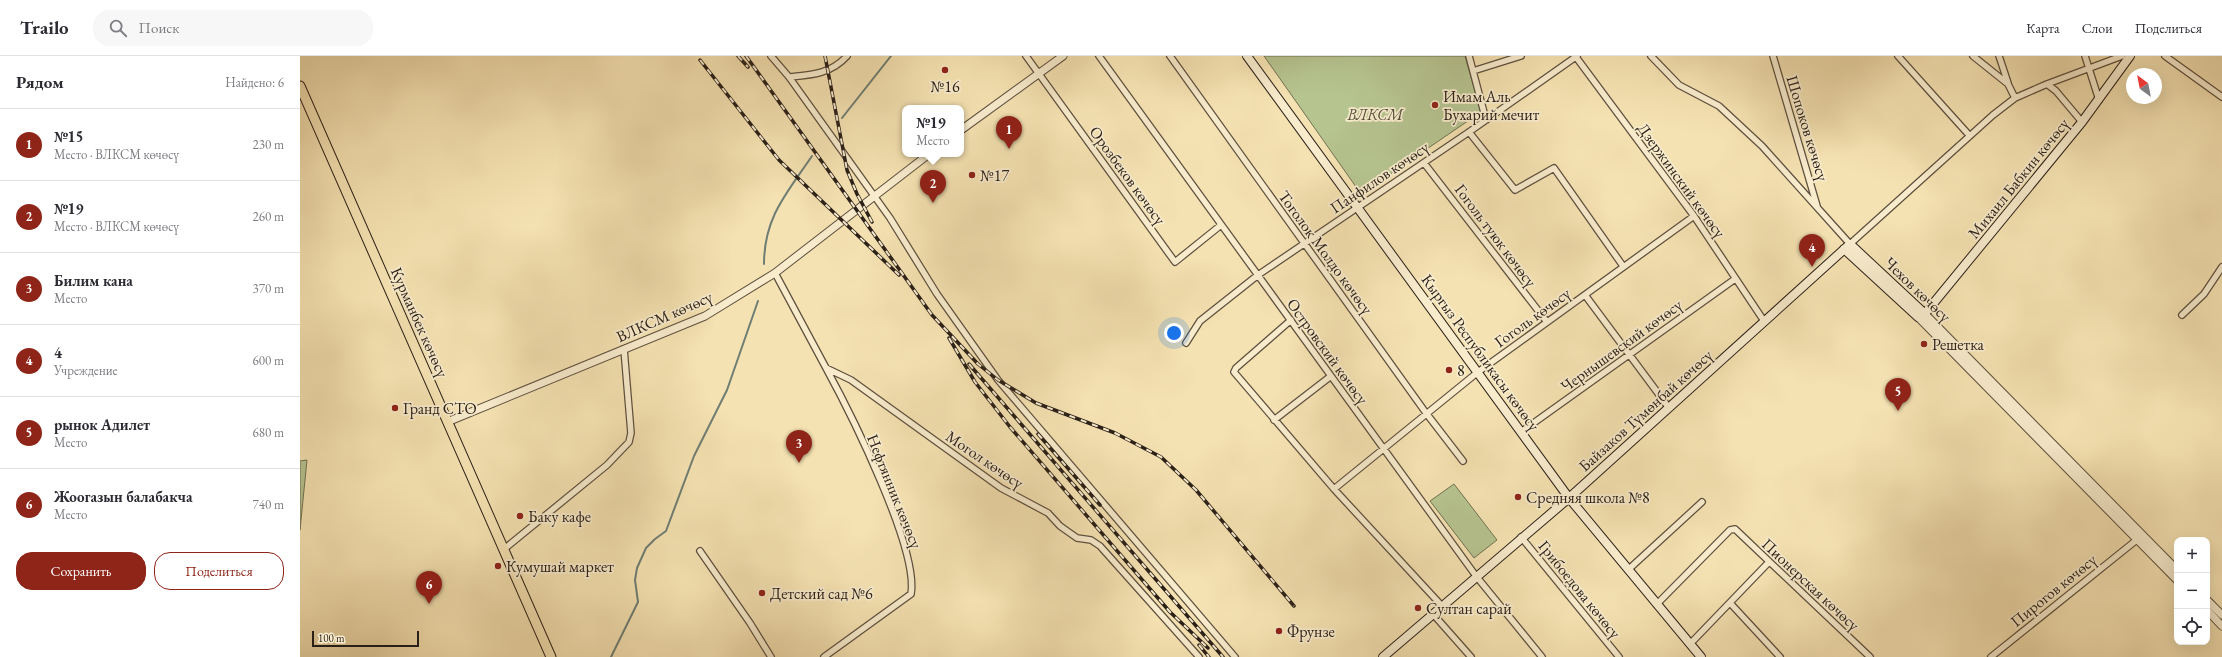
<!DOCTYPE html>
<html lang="ru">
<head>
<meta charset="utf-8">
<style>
	body { margin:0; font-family:"EB Garamond",serif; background:#f7f7f7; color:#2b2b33 }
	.controls { position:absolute; right:12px; bottom:12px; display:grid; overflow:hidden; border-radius:8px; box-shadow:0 4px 16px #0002 }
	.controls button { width:36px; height:36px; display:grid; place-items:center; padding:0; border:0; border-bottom:1px solid #e1e1e2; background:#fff; color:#2b2b33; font:20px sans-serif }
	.compass { position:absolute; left:1826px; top:12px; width:36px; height:36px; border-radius:50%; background:#fff; box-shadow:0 4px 16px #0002; rotate:328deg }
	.scale { position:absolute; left:12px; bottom:10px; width:107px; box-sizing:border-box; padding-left:4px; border:2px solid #2b2018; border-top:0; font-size:11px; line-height:14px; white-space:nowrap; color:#2b2018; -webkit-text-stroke:3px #f8eccd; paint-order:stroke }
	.you { position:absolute; left:874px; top:277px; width:14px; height:14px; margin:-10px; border:3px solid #fff; border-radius:50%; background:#1a73e8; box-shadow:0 0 0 6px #1a73e833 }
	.badge { display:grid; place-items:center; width:26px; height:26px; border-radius:50%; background:#8f2418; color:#fff; font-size:13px; font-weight:700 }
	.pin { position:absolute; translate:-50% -33px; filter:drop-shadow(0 1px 2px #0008) }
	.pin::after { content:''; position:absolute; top:21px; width:14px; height:12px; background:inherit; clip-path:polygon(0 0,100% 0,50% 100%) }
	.popup { position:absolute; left:602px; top:49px; width:62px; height:52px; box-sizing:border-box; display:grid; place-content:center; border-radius:8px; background:#fff; filter:drop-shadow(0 1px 3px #0005); font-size:13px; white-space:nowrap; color:#7c7c81 }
	.popup b { font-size:15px; color:#2b2b33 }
	.popup::after { content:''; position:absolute; left:50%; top:100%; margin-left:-8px; border:8px solid transparent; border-top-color:#fff }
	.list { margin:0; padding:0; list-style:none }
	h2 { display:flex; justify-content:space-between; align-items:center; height:52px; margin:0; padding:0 16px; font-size:17px }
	h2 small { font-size:13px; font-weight:400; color:#7c7c81 }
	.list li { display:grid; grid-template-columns:26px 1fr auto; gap:12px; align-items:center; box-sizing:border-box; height:72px; padding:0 16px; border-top:1px solid #e1e1e2 }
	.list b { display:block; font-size:15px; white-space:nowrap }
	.list p { margin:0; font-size:13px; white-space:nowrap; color:#7c7c81 }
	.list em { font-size:13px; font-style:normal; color:#7c7c81 }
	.actions { display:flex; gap:8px; padding:12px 16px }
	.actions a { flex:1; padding:9px 0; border:1px solid #8f2418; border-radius:16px; text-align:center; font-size:14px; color:#8f2418 }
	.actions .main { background:#8f2418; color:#fff }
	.icon { flex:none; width:22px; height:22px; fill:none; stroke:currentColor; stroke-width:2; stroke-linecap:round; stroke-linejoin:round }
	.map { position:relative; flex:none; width:1922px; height:601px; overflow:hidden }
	header { display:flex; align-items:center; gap:24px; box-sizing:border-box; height:56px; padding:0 20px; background:#fff; border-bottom:1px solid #e1e1e2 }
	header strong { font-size:19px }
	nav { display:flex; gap:22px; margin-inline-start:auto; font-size:14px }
	.search { width:280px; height:36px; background:#f7f7f7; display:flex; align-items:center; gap:10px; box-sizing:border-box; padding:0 14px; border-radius:16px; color:#7c7c81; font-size:15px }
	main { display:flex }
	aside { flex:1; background:#fff }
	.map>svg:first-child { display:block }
</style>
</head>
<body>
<header>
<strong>Trailo</strong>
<div class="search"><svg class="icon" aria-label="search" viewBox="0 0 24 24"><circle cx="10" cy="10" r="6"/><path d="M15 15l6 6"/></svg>Поиск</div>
<nav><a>Карта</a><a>Слои</a><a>Поделиться</a></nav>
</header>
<main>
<aside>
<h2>Рядом<small>Найдено: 6</small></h2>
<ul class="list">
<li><span class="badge">1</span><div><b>№15</b><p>Место · ВЛКСМ көчөсү</p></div><em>230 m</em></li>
<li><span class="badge">2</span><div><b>№19</b><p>Место · ВЛКСМ көчөсү</p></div><em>260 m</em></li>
<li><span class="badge">3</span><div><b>Билим кана</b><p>Место</p></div><em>370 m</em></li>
<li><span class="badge">4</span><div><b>4</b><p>Учреждение</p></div><em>600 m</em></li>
<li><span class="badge">5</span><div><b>рынок Адилет</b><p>Место</p></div><em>680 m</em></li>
<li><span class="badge">6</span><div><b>Жоогазын балабакча</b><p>Место</p></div><em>740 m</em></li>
</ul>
<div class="actions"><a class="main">Сохранить</a><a>Поделиться</a></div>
</aside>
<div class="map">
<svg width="1922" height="601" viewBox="0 0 1922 601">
	<rect width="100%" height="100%" fill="#f5e2b2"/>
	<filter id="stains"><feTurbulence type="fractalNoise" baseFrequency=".005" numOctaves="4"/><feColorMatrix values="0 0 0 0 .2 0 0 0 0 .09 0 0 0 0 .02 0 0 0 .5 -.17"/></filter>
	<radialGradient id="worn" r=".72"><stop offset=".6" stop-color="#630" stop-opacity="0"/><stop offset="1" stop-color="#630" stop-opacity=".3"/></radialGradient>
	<path fill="#b6c490" stroke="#707254" d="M964 0H1165L1181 56 1061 138Z
		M7 404 0 474V405Z
		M1154 428 1197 484 1174 502 1130 445Z"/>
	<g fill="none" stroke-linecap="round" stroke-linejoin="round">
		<path stroke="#6f7e74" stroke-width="2" d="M542 62 591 0
			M464 208C464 161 487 137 512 100
			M311 601 338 546 335 524 337 512 346 492 355 483 366 475 394 400 427 334 458 245"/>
		<g stroke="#5e503e" stroke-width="8">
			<path id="minor" d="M471 0 489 21C511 19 531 18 547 0
				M726 0 875 206 921 169
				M799 0 1176 520 1242 601
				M870 0 1126 357 1163 405
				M1169 0 1186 64
				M1351 0 1379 29 1419 50 1462 90 1550 188 1693 59 1715 42 1747 28 1756 35 1782 66
				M1473 0 1517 150
				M1598 0 1669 79
				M1673 0 1708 28 1715 42
				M1699 0 1708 27
				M1785 0 1799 44
				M1865 0 1922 41
				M1276 1 1394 160 1464 265
				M1173 15 1221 0
				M489 21 590 162 637 238 698 324 935 601
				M1747 28 1822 0
				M1169 76 1215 134 1254 112 1323 210
				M1124 107 1247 266
				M475 217 526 312 551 324 701 432 748 457 760 470 777 482 791 484 800 490 899 601
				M1285 239 1369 352
				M1882 259 1904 238 1922 211
				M991 264 936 312 934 316 1034 433 1142 550
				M886 287 900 265 958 219 1169 76 1277 0
				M974 364 1031 320
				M1221 376 1435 223
				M1034 433 1178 316 1394 160
				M1221 481 1319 601
				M203 494 307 409 329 386 331 377 324 293
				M400 495 450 567 471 601
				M1329 513 1402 446
				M1358 547 1430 474 1435 473 1570 601
				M1431 548 1480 601
				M1133 558 1171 601
				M1390 588 1469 506
				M524 601 611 538C619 493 550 356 526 312
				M1691 601 1839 482"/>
		</g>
		<g stroke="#5e503e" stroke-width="9">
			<path id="tertiary" d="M661 74 763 0
				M1625 258 1877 514
				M1618 261 1877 524
				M147 366 405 260 475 217 629 98
				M1907 544 1922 559
				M1907 554 1922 570"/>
		</g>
		<g stroke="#2b2018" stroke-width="10">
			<path id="secondary" d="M947 0 1269 442 1401 601
				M1544 193 1618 261 1623 260 1782 66 1830 0
				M1083 601 1269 442 1550 188 1625 258"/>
		</g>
		<g stroke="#2b2018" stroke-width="11">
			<path id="primary" d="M0 30 251 601"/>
		</g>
		<use href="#minor" stroke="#f8eccd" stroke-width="5.5"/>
		<use href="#tertiary" stroke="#f8eccd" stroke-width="7"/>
		<use href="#secondary" stroke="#f8eccd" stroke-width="8"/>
		<use href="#primary" stroke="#f5e2b2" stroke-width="9"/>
		<g stroke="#2b2018" stroke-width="3.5">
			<path id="rail" d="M438 0 448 11
				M446 0 632 259 678 308 698 324 736 347 815 377 861 401 896 434 994 550
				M525 0 547 114 557 138 572 166
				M400 4 479 104 599 219
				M649 282 675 326 710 371 870 556 908 592
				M669 308 923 601
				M738 378 800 449
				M899 589 909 601"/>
		</g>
		<use href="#rail" stroke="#f8eccd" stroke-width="2" stroke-dasharray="6" stroke-linecap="butt"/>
	</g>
	<g fill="#8f2418" stroke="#f8eccd" stroke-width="1.5">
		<circle cx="645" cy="14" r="4"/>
		<circle cx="1135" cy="49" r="4"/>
		<circle cx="672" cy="119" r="4"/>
		<circle cx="1624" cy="288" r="4"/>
		<circle cx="1149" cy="314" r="4"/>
		<circle cx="95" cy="352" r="4"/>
		<circle cx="1218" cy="441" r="4"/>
		<circle cx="220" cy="460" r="4"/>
		<circle cx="198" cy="510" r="4"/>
		<circle cx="462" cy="537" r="4"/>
		<circle cx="1118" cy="552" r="4"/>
		<circle cx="979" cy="575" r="4"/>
	</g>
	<g text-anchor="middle" stroke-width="3.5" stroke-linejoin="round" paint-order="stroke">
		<g font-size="16" fill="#2b2018" stroke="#f8eccd" text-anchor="start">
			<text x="645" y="36" text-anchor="middle">№16</text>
			<text x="1143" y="46">Имам Аль<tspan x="1143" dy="18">Бухарий мечит</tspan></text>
			<text x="680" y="125">№17</text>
			<text x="1632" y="294">Решетка</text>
			<text x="1157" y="320">8</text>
			<text x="103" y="358">Гранд СТО</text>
			<text x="1226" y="447">Средняя школа №8</text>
			<text x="228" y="466">Баку кафе</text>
			<text x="206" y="516">Кумушай маркет</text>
			<text x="470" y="543">Детский сад №6</text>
			<text x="1126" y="558">Султан сарай</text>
			<text x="987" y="581">Фрунзе</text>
		</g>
		<g font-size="16" font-style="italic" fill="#55513c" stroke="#f8eccd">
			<text x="1075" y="64">ВЛКСМ</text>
		</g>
		<g font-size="16" fill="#2b2018" stroke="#f8eccd">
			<text transform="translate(1508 72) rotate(73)" y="6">Шопоков көчөсү</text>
			<text transform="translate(828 119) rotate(54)" y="6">Орозбеков көчөсү</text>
			<text transform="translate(1079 121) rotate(-34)" y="6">Панфилов көчөсү</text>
			<text transform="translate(1718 122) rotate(-51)" y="6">Михаил Бабкин көчөсү</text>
			<text transform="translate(1382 124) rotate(54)" y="6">Дзержинский көчөсү</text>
			<text transform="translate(1196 179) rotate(53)" y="6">Гоголь туюк көчөсү</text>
			<text transform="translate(1026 196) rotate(54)" y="6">Тоголок Молдо көчөсү</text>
			<text transform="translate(1618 233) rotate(44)" y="6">Чехов көчөсү</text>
			<text transform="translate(364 260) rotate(-24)" y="6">ВЛКСМ көчөсү</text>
			<text transform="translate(1232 261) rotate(-36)" y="6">Гоголь көчөсү</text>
			<text transform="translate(120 266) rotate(66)" y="6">Курманбек көчөсү</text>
			<text transform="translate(1321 289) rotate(-36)" y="6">Чернышевский көчөсү</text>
			<text transform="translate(1028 295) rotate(54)" y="6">Островский көчөсү</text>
			<text transform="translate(1181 296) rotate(54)" y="6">Кыргыз Республикасы көчөсү</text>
			<text transform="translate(1345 354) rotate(-42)" y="6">Байзаков Түмөнбай көчөсү</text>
			<text transform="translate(685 403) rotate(34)" y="6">Могол көчөсү</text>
			<text transform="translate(595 435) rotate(68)" y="6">Нефтянник көчөсү</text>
			<text transform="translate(1511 528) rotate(43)" y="6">Пионерская көчөсү</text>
			<text transform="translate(1280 533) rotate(51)" y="6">Грибоедова көчөсү</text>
			<text transform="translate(1753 534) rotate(-39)" y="6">Пирогов көчөсү</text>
		</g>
	</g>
	<rect width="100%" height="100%" filter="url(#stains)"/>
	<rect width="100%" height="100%" fill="url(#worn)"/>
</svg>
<div class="controls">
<button>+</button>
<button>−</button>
<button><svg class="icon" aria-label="locate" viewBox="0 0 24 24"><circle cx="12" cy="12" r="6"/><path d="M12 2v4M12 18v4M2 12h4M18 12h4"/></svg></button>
</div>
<svg class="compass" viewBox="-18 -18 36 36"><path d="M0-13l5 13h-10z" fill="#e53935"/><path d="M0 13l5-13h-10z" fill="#7c7c81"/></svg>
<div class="scale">100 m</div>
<div class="you"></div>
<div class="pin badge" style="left:709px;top:93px">1</div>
<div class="pin badge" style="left:633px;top:147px">2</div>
<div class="popup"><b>№19</b>Место</div>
<div class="pin badge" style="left:499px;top:407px">3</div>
<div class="pin badge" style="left:1512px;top:211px">4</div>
<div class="pin badge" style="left:1598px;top:355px">5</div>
<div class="pin badge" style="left:129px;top:548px">6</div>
</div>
</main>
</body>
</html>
